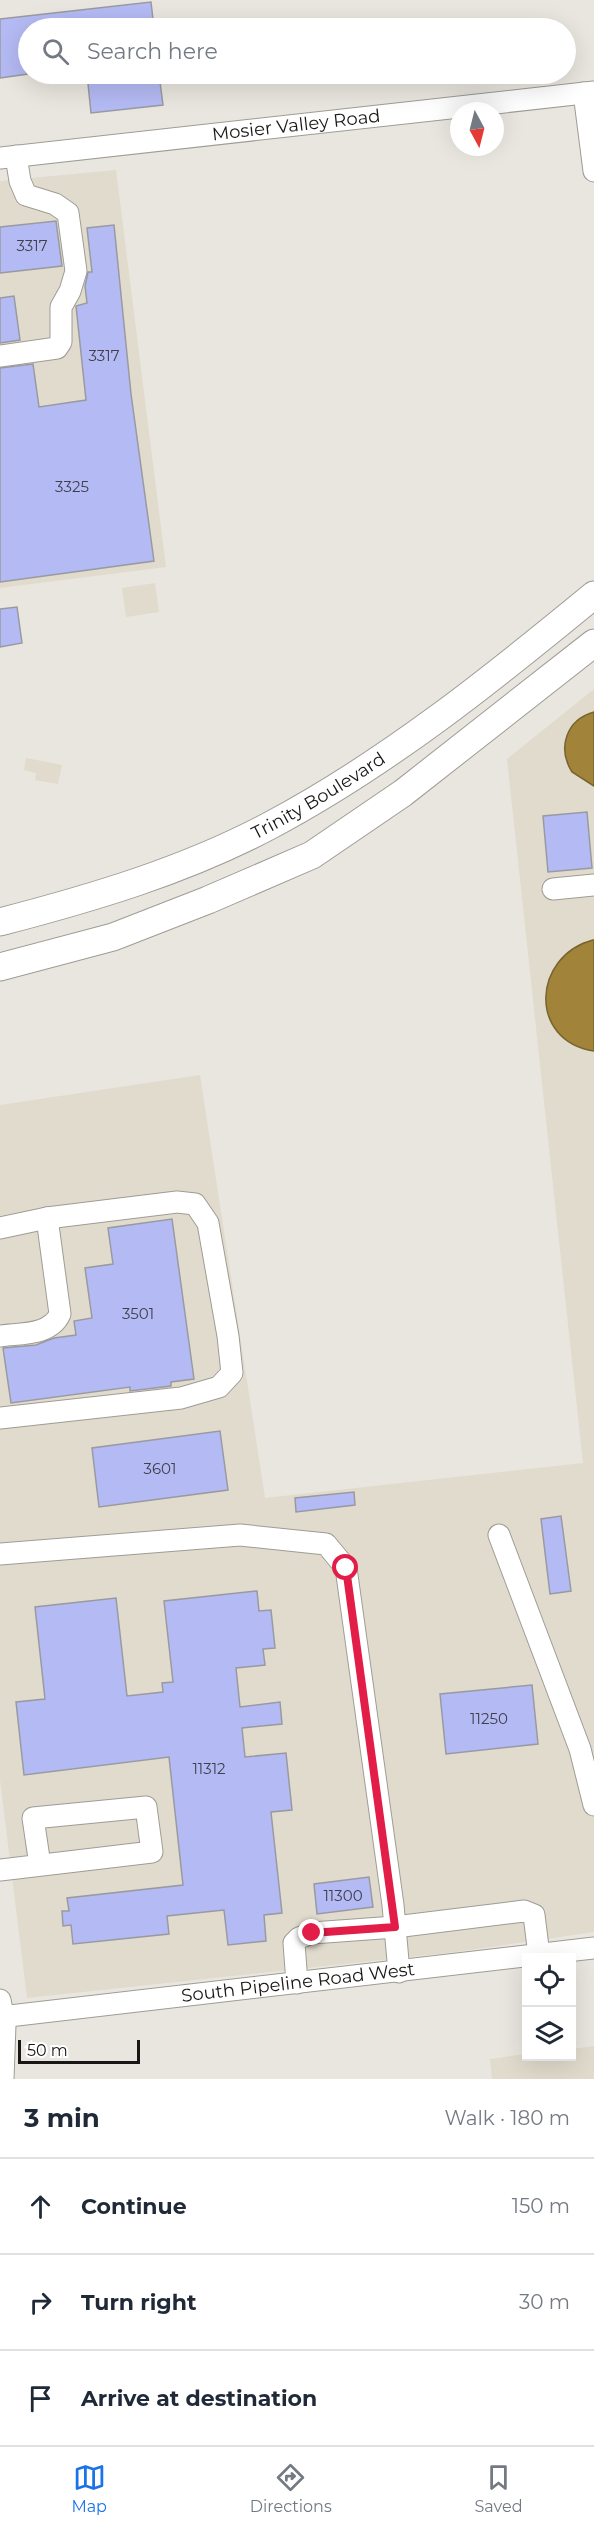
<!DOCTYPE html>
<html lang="en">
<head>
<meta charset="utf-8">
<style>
	body { margin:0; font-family:Montserrat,sans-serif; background:#f6f6f7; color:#1f2937 }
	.controls { position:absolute; right:18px; bottom:18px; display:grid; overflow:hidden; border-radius:0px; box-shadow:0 6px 24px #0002 }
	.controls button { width:54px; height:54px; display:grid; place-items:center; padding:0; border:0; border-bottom:2px solid #e0e1e3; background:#fff; color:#1f2937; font:30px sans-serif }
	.compass { position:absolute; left:450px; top:102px; width:54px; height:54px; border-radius:50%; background:#fff; box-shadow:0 6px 24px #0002; rotate:173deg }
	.scale { position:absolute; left:18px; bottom:15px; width:122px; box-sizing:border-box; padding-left:6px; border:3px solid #191816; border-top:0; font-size:16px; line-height:21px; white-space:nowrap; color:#191816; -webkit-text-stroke:4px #fff; paint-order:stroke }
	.stop { position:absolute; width:18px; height:18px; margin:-14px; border:4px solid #e11d48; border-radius:50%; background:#fff }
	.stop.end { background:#e11d48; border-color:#fff; box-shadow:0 2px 6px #0008 }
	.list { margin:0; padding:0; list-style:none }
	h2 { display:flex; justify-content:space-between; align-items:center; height:78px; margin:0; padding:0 24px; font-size:26px }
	h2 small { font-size:20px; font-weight:400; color:#747a83 }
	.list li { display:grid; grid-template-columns:39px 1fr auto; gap:18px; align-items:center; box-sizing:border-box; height:96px; padding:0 24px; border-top:2px solid #e0e1e3 }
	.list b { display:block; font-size:22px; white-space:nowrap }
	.list em { font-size:20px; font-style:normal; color:#747a83 }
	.icon { flex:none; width:33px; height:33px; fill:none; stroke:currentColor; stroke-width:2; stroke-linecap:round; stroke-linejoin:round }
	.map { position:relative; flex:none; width:594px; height:2079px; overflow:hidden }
	.search { position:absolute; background:#fff; box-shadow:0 6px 24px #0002; left:18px; right:18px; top:18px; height:66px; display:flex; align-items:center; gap:15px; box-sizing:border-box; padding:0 21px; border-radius:33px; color:#747a83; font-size:22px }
	.sheet { height:366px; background:#fff }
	nav { display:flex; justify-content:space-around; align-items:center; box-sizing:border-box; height:84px; border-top:2px solid #e0e1e3; background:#fff; font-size:16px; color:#747a83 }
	nav a { display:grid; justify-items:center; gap:3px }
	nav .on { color:#1a73e8 }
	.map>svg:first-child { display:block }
</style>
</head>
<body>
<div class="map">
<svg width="594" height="2079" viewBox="0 0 594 2079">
	<rect width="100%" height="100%" fill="#e9e6df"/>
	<path fill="#e1dbcd" d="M116 170 166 567 0 588V181Z
		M155 583 159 612 126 617 122 588Z
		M594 689V1932L456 1952 27 1998 0 1780V1105L200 1075 265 1498 583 1463 507 759Z
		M26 758 62 765 58 784 35 780 36 773 24 770Z
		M594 2046V2079H492L490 2059 526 2054V2056H572V2049Z"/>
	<path fill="#a18439" stroke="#78642e" stroke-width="1.5" d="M594 712V786L572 772C557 748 566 720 594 712Z
		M593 940H594V1051C528 1041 532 956 593 940Z"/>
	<path fill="#b4baf3" stroke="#999aa1" stroke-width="1.5" d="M151 2 154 28H28V74L0 78V19Z
		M87 74H159L163 105 91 113Z
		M56 221 62 266 0 273V227Z
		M114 225 131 394 154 561 0 582V368L33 364 39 407 86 400 76 306 87 303 85 286 88 272H92L87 228Z
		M14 296 20 340 0 343V298Z
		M17 607 22 643 0 647V609Z
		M587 812 592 868 548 872 543 816Z
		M172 1219 194 1379 171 1382V1386L130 1391V1387L11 1403 3 1348 36 1345 54 1338 76 1335 74 1321 92 1318 85 1268 113 1264 108 1228Z
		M220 1431 228 1490 99 1507 92 1448Z
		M354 1492 355 1505 296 1512 295 1498Z
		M561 1516 571 1591 550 1594 541 1519Z
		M257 1591 259 1611 271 1610 275 1648 263 1649 265 1665 236 1668 240 1707 280 1702 282 1724 242 1728 245 1757 286 1753 292 1810 271 1812 282 1913 264 1915 266 1941 228 1945 224 1910 167 1916 169 1934 73 1944 71 1925 63 1926 62 1911H69L67 1898 183 1885 169 1757 24 1775 16 1702 45 1699 35 1607 116 1598 127 1696 163 1692 162 1683 173 1682 164 1601Z
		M532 1685 538 1744 446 1754 440 1694Z
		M369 1877 373 1907 317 1914 314 1884Z"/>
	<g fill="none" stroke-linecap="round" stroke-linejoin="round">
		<g stroke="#9e9c95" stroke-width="23">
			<g id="minor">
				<path d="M584 93 594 171"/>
				<path id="s1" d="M0 158 594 92"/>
				<path d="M0 356 57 348 61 342V307L70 291 76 271 68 213 55 204 26 195 20 181 16 156"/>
				<path d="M553 889 594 885"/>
				<path d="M0 1228 47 1218 177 1202 195 1204 208 1223 228 1336 232 1373 219 1387 181 1398 0 1418"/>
				<path d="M0 1336C20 1333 50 1336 60 1314L47 1218"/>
				<path d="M499 1535 580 1749 594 1805"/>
				<path d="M0 1554 240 1535 326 1544 346 1568 393 1905 399 1972"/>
				<path d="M0 1870 152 1852 146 1807 33 1818 40 1865"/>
				<path d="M297 1983 294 1943 299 1938 312 1933 395 1927 524 1911 534 1915 539 1955"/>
				<path d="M0 2000 5 2025 3 2079"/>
				<path id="s2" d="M0 2017 594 1948"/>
			</g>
		</g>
		<g stroke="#9e9c95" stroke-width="29">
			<g id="major">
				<path id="s3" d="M0 922C92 898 184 871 269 826 386 764 492 679 594 595"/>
				<path d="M0 967 113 937 208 900 312 855 403 793 594 643"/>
			</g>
		</g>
		<use href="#minor" stroke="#fff" stroke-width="21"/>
		<use href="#major" stroke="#fff" stroke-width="27"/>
	</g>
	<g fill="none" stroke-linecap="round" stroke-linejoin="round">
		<path stroke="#e11d48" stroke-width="8" d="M312 1933 395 1927 346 1568"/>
	</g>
	<g text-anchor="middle" stroke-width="6" stroke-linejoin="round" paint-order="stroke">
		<g font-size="15" fill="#40404d">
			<text x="32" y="251">3317</text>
			<text x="104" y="361">3317</text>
			<text x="72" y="492">3325</text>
			<text x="138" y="1319">3501</text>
			<text x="160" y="1474">3601</text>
			<text x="489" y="1724">11250</text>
			<text x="209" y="1774">11312</text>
			<text x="343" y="1901">11300</text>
		</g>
		<g font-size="18" fill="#191816" stroke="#fff">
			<text dy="6" stroke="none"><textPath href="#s1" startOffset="298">Mosier Valley Road</textPath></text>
			<text dy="6" stroke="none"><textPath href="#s3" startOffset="344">Trinity Boulevard</textPath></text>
			<text dy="6" stroke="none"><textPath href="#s2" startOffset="300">South Pipeline Road West</textPath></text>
		</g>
	</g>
</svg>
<div class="controls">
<button><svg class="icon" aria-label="locate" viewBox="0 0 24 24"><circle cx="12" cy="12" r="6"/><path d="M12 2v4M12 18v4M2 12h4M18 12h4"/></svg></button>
<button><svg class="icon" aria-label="layers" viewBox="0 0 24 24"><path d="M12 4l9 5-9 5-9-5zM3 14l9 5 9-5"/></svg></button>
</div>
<svg class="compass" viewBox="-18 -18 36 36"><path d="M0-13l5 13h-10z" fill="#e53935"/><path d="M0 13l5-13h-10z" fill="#747a83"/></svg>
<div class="scale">50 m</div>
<div class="stop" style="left:346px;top:1568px"></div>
<div class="stop end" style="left:312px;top:1933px"></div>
<div class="search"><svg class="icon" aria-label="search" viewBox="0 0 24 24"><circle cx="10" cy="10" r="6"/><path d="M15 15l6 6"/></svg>Search here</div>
</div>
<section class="sheet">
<h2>3 min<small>Walk · 180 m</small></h2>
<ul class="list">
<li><svg class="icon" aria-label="ahead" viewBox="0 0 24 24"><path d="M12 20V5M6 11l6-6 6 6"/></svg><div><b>Continue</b></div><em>150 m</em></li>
<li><svg class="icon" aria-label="right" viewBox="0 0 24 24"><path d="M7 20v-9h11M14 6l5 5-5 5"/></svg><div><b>Turn right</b></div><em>30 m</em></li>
<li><svg class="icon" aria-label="arrive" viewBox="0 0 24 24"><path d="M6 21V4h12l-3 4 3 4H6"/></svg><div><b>Arrive at destination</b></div></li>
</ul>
</section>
<nav>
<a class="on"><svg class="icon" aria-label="map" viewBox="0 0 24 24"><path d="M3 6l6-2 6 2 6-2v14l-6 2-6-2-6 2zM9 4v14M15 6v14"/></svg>Map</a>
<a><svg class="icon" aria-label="directions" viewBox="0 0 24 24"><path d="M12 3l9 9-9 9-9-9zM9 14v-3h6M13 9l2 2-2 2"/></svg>Directions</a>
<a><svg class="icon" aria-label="saved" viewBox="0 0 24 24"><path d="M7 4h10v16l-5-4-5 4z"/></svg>Saved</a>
</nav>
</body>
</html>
